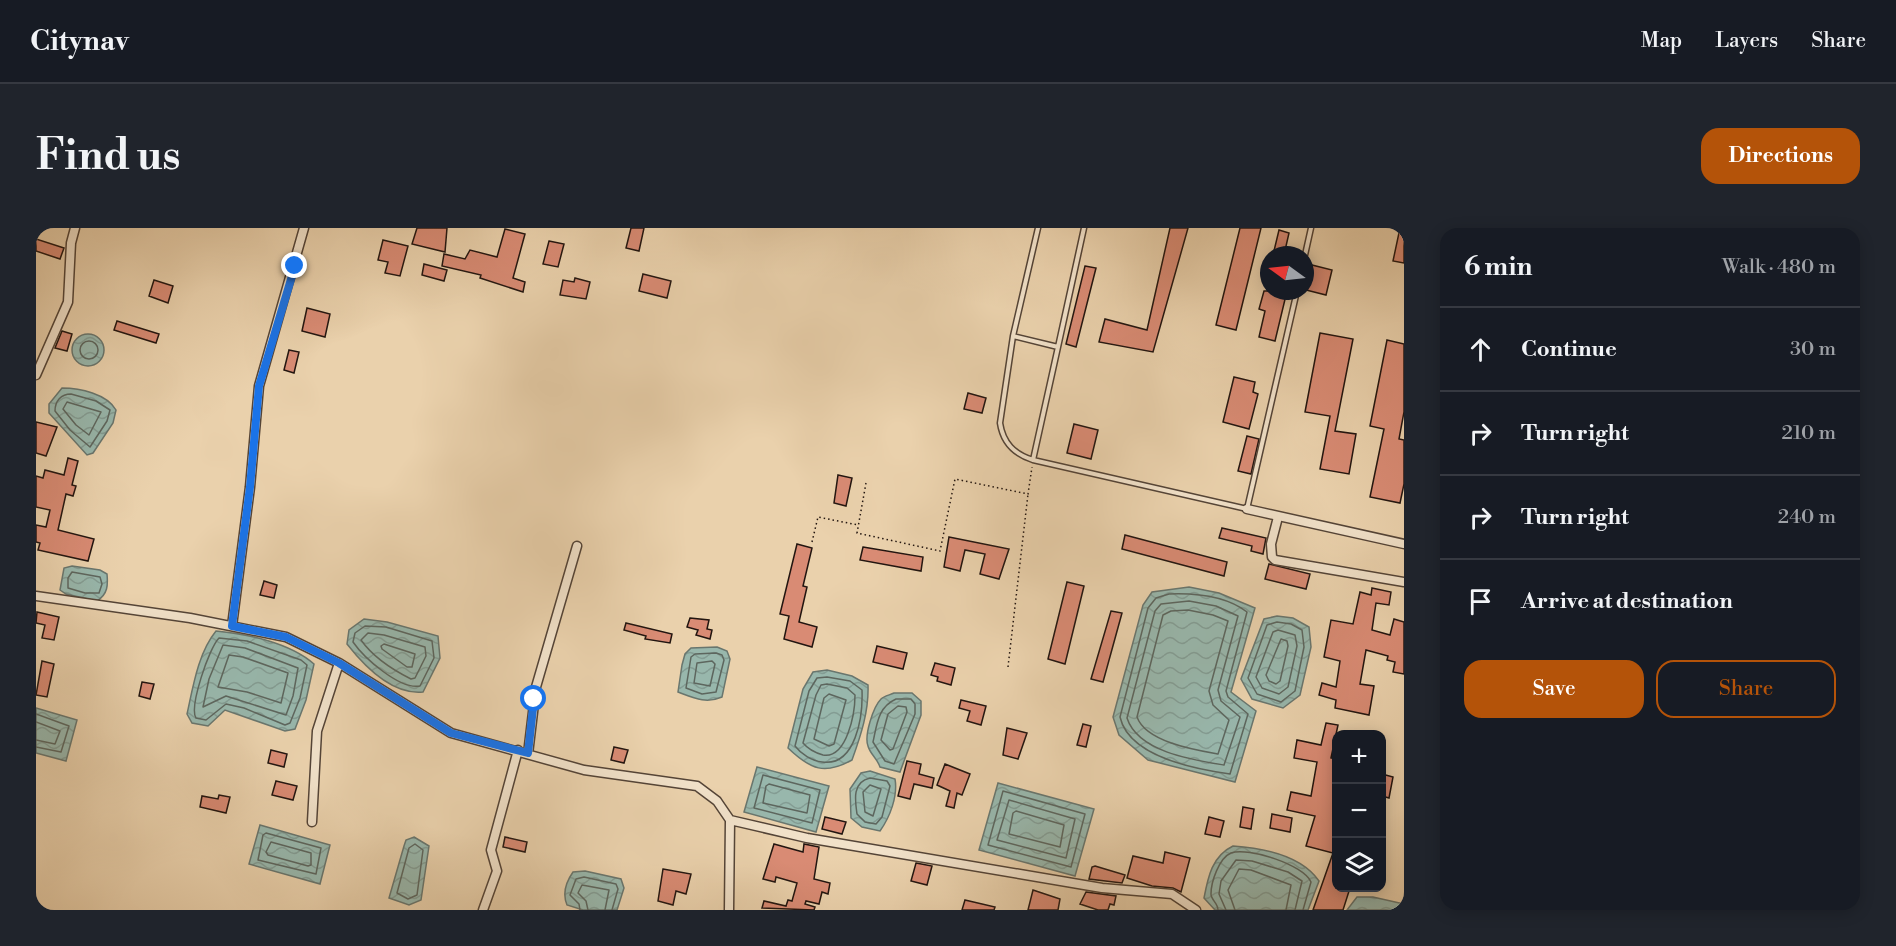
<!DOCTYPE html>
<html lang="en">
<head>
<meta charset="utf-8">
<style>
	body { margin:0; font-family:"Libre Bodoni",serif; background:#20242c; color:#f1f3f6 }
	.controls { position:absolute; right:18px; bottom:18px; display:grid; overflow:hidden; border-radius:12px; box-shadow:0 3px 15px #0003 }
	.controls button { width:54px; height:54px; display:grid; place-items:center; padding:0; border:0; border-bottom:2px solid #363941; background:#171b24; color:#f1f3f6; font:30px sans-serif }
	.compass { position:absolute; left:1224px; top:18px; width:54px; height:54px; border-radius:50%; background:#171b24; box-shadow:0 3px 15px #0003; rotate:285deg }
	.stop { position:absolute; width:18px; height:18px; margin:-14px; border:4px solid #1a73e8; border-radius:50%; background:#fff }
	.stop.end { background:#1a73e8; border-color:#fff; box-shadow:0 2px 6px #0008 }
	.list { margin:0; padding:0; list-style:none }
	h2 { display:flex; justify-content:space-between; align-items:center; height:78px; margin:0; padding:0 24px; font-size:26px }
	h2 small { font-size:20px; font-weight:400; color:#9ea1a6 }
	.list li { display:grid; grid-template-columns:39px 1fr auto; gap:18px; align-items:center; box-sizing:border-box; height:84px; padding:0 24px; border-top:2px solid #363941 }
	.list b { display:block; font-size:22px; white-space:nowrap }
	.list em { font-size:20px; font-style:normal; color:#9ea1a6 }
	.actions { display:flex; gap:12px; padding:18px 24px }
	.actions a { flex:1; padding:14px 0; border:2px solid #b45309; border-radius:18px; text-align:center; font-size:21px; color:#b45309 }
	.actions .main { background:#b45309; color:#fff }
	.icon { flex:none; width:33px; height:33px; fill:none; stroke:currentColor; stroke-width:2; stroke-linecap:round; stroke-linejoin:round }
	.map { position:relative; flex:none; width:1368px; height:682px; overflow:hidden; border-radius:18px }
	header { display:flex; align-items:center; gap:36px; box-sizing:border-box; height:84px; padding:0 30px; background:#171b24; border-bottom:2px solid #363941 }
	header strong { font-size:28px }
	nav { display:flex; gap:33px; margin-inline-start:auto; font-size:21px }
	.intro { display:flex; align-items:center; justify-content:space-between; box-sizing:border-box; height:144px; padding:0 36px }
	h1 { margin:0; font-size:42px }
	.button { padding:15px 27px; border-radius:18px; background:#b45309; color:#fff; font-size:21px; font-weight:700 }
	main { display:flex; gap:36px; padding:0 36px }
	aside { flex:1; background:#171b24; border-radius:18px; box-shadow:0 3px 15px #0003 }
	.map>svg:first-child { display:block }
</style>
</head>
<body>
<header>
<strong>Citynav</strong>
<nav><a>Map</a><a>Layers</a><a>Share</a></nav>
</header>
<div class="intro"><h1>Find us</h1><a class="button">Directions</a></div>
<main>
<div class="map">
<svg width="1368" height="682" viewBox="0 0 1368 682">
	<defs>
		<pattern id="water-waves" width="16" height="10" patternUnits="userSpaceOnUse" patternTransform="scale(1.5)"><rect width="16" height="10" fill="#98b7ac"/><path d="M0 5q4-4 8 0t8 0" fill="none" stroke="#839c93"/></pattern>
	</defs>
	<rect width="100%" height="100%" fill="#ead1ac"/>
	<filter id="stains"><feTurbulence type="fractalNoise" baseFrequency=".00333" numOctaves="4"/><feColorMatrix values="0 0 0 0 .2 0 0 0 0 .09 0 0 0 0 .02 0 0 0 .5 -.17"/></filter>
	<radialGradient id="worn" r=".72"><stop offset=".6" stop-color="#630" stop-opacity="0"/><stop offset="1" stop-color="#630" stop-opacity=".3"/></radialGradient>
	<path fill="url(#water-waves)" stroke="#69766e" stroke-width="1.5" d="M36 122a16 16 0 1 1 32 0a16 16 0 1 1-32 0Z
		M26 160C44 160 71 166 80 182L77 195 57 225 51 227 13 185V176Z
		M36 338 64 342 71 346C72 357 72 366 61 373L30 366 24 362 28 340Z
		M1153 359 1183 365 1219 380 1195 464 1220 483 1199 554 1112 532 1083 507 1077 489 1107 377 1116 364Z
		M1241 388 1257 390 1273 399 1275 419 1264 467 1247 480 1216 471 1205 451 1228 391Z
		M328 391 351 394 402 408 404 430 387 464C357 467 329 439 311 416L313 402Z
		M180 403C212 406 254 415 278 436L270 472 259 501 249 503 189 482 172 498 156 495 151 486C157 459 162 425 180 403Z
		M681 419 691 423 694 431 686 469C670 476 658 470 642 464L646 437 649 426 655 420Z
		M791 442 816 448 832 457C833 483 825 507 816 532 789 547 775 542 752 520L767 461 777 444Z
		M858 465H876L885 473V487L864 544 844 539C841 530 834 526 832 518 828 508 837 479 845 471 848 468 854 467 858 465Z
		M0 480 41 492 30 533 0 525Z
		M721 539 793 558 780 604 708 584Z
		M834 543 859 551C862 568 854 589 844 603L826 599 815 590 814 561 825 545Z
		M962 555 1058 581 1039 648 943 622Z
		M224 597 294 617 284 656 213 636Z
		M378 609 393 618 385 672 373 677 353 670 368 618 370 612Z
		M1197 618C1226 620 1265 627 1283 653L1272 682H1179L1168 670C1172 649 1176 628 1197 618Z
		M549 643 585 651 588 660 581 682H547L531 677C526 665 530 654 537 644Z
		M1321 669H1337L1368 676V682H1311Z"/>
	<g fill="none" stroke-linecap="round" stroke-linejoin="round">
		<path stroke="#5d665e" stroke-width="1.5" d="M44 122a9 9 0 1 1 18 0a9 9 0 1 1-18 0Z
			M35 166 60 173 74 182 71 193 54 219 34 202 19 183C19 173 25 166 35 166Z
			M31 174 65 184 53 207 40 197 27 181Z
			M36 344 64 349 66 356 63 365H49L32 360V350Z
			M1133 366C1159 365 1190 368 1211 384L1190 463 1192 469 1212 486 1194 546C1158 541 1093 529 1084 489L1112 380 1120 370Z
			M1153 373 1180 378 1202 388 1182 462 1185 473 1204 489 1188 537C1157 532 1102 524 1091 490L1119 383 1125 376Z
			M1152 382 1177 387 1192 393 1173 463 1177 477 1193 492 1182 526C1159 522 1110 514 1101 489L1127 387 1135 383Z
			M1241 394 1255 396 1266 402 1268 419 1259 463 1245 474 1221 466 1212 450 1231 397Z
			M329 398 350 399 396 413 398 430 384 458C364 462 328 430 317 414L319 405Z
			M1242 402 1259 407 1261 418 1252 459 1243 466 1226 460 1220 449 1237 404Z
			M332 405 348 407 389 419 390 428 379 450 375 451C357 442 337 429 325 412Z
			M183 410 211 413 265 432 271 437 264 470 254 495 249 497 208 480 190 476 170 492 160 490C153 479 173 420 183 410Z
			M1245 411 1251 413 1252 418 1244 453 1240 456 1233 453 1230 447Z
			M348 416 379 426 376 439H371L346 421 345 418Z
			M187 417 209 420 262 440 257 468 250 487 190 468 167 479 173 451Z
			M680 425 686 427 688 432 680 464 666 466 650 460 655 429 659 426Z
			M193 427 207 429 252 445 245 475 211 464 182 459Z
			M676 433 679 436 674 458 658 455 661 435Z
			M791 449 814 453 826 462C827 488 820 539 786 534 776 533 765 526 759 518L773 463 781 450Z
			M791 456 811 460 819 467C819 485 811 531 787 527 780 525 772 521 767 515L780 467 785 457Z
			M793 466 810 472 798 516 793 518 778 511 788 470Z
			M860 471H875L879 476V486L858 536 849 533 837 514C841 496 842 479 860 471Z
			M862 478 870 479 871 484 857 521 854 522 845 512 852 486Z
			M0 486 33 498 25 524 0 519
			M0 494 24 503 19 516 0 512
			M727 547 784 562 776 595 718 580Z
			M834 550 851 553 854 558 846 589 840 596 829 594 821 586C819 572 816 554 834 550Z
			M733 556 774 567 771 585 727 575 730 558Z
			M834 557 845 561 837 588 829 584 827 564Z
			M967 563 1049 586 1035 639 952 617Z
			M973 572 1039 591 1030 630 961 612Z
			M980 583 1028 597 1024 619 973 606 977 585Z
			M230 605 285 620 280 646 222 632 227 607Z
			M235 614 275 625V637L272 638 232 627 230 624Z
			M379 616 387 622 381 667 372 671 361 665 373 620Z
			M544 682 543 676 534 667 540 651 548 649 580 656 582 661 576 682
			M552 682 550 673 542 665 546 657 573 662 569 682
			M1182 682C1182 675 1175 672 1175 666 1175 654 1183 630 1195 625 1213 619 1268 637 1275 654L1267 682
			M1190 682 1183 666 1185 653 1200 632 1216 633 1252 644 1266 653 1259 682
			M1199 682 1192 662 1203 641 1215 642 1255 657 1250 682"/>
	</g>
	<path fill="#d98b74" stroke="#221510" stroke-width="1.5" d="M381 0H411L409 24 376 16Z
		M595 0H608L603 23 590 20Z
		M1134 0H1152L1117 124 1063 114 1069 91 1111 102Z
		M1204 0H1225L1200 102 1180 97Z
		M1364 0H1368V35L1357 33Z
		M469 1 489 6 477 50 489 54 487 64 444 50 445 47 406 38 408 26 429 31 434 22 461 29Z
		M1243 2 1253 5 1248 27H1237Z
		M0 11 28 20 24 31 0 23Z
		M347 12 372 18 364 48 349 45 352 34 342 32Z
		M513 13 528 16 522 39 507 36Z
		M388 36 411 42 408 53 386 47Z
		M1276 37 1296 42 1290 67 1270 62Z
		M1049 38 1060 40 1040 119 1030 116Z
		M607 46 635 53 631 70 603 63Z
		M539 50 554 54 550 71 524 67 527 52 538 54Z
		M118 52 137 58 132 75 113 68Z
		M1228 63H1251L1239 113 1223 109 1229 83 1223 81Z
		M271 80 294 86 289 109 266 103Z
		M81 93 123 106 120 115 78 102Z
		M26 103 36 106 31 123 19 120Z
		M1284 105 1317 111 1299 203 1320 206 1313 246 1284 241 1294 188 1269 184Z
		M1351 112 1368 116V184L1363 211 1368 212V256L1364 275 1334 269 1348 201 1334 198Z
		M253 122 263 124 258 145 248 142Z
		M1198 149 1219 154 1217 164 1222 166 1213 201 1187 194Z
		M932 165 950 170 946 185 928 181Z
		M0 194 21 199 10 228 0 225Z
		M1038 196 1062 202 1055 231 1031 225Z
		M1211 208 1223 211 1215 246 1202 243Z
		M32 230 42 233 36 257 40 258 37 268 30 266 22 302 58 311 52 333 2 322 4 315 0 314V297L10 299 14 282 0 279V248L7 250 9 242 28 247Z
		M802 247 816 250 810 278 798 275Z
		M1186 300 1230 310 1227 326 1215 323 1216 318 1183 310Z
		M1089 307 1191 334 1188 348 1086 321Z
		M913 309 973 321 963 351 944 346 949 326 929 322 924 343 908 339Z
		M761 316 776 320 767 358 771 359 763 394 781 399 776 419 748 411 753 388 744 386Z
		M827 319 887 329 885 343 824 332Z
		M1233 336 1274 346 1270 361 1229 351Z
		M228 353 241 357 238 370 224 367Z
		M1031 354 1048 358 1029 436 1012 431Z
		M1336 360 1355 364 1353 377 1340 375 1336 402 1354 407 1358 391 1368 394V446L1357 444 1359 434 1351 432 1352 428 1330 422 1324 456 1338 458 1333 487 1299 480 1300 472 1283 467 1286 455 1300 459 1304 433 1288 429 1295 392 1317 396 1324 364 1335 367Z
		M1075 383 1086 385 1067 454 1055 451Z
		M1 384 23 389 18 412 6 410 9 397 0 395Z
		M654 390 673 392 671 401 676 402 674 411 660 407 662 402 651 399Z
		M590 395 636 406 634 415 609 411 610 408 588 402Z
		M841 418 871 425 867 441 837 434Z
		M6 433 18 436 11 469 0 467Z
		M899 435 919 440 915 457 901 453 902 449 895 447Z
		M106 454 118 456 114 471 103 468Z
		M925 472 950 478 945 497 931 493 934 483 923 480Z
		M1290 495 1302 497 1295 530 1300 531V660H1314L1307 682H1277L1297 625 1270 618 1279 588 1251 582 1255 564 1275 568 1281 534 1258 530 1261 512 1285 517Z
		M1047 496 1055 498 1050 519 1041 517Z
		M971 500 991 505 982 531 967 527Z
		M578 519 592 522 588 535 575 532Z
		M235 522 251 526 248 539 232 535Z
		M871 533 885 536 883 546 898 550 896 560 878 556 874 571 862 568Z
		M909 536 934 546 926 567 921 565 918 580 910 578 914 563 901 557Z
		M1346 546 1357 549 1353 570 1346 568Z
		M240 553 261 558 257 572 236 567Z
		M183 567 194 569 190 585 164 579 166 568 182 571Z
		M1207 579 1218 581 1215 601 1204 599Z
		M1236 586 1256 590 1254 604 1234 600Z
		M789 589 810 594 806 606 786 601Z
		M1173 589 1188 593 1184 609 1169 606Z
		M469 609 491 614 489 624 467 619Z
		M738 616 767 624 768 616 783 619 778 651 794 655 792 666 786 664 783 676 770 673 769 676 779 679 778 682 726 680 728 673 750 678 752 672 756 673 761 655 740 649 739 654 727 651Z
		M1129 624 1154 630 1145 664 1137 660 1116 658 1091 650 1097 628 1127 635Z
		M880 635 896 638 891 657 875 653Z
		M1059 638 1089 647 1086 655 1053 651 1056 639Z
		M627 641 655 646 650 666 640 663 637 677 622 673Z
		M997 662 1024 671 1022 682H992Z
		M1050 664 1080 668 1078 677 1074 676 1072 682H1062L1044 676Z
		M929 672 959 679 958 682H926Z"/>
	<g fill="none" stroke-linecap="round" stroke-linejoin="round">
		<g stroke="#544437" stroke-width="7">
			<path id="service" d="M1002 0 977 108 964 195C967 215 978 226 997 232L1211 281 1261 63
				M1269 27 1275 0
				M977 108 1022 119 1048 0
				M997 232 1022 119"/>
		</g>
		<g stroke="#544437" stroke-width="11">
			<path id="minor" d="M0 147 32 74 35 15 39 0
				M1211 281 1368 316
				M1242 289 1235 316 1236 329 1239 332 1368 354
				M0 368 154 390 250 409 303 435 415 505 548 542 661 558 681 573 694 592 693 682
				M196 398 214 259 223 158 268 0
				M492 526 500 459 541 318
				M694 592 771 610 1066 660 1136 666 1160 682
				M276 594 281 503 303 435
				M447 682 461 643 455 622 482 522"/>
		</g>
		<path stroke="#221510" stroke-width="1.5" stroke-dasharray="1.5 3" stroke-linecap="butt" d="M830 255 821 305 904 323 919 251 992 266 996 239
			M776 314 782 289 822 297
			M972 439 992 266"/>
		<use href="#service" stroke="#f1e1c9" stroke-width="4"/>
		<use href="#minor" stroke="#f1e1c9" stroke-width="8"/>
	</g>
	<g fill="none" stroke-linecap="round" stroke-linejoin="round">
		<path stroke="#1a73e8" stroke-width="8" d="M259 38 223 158 214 259 196 398 250 409 303 435 415 505 492 525 498 471"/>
	</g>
	<rect width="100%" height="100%" filter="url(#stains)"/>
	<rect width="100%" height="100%" fill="url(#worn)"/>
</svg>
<div class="controls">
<button>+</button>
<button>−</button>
<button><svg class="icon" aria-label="layers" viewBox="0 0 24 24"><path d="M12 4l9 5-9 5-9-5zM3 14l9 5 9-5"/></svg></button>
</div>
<svg class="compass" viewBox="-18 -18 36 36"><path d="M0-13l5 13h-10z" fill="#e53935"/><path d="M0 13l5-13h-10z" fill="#9ea1a6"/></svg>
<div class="stop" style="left:498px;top:471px"></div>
<div class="stop end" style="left:259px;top:38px"></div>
</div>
<aside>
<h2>6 min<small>Walk · 480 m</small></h2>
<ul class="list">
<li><svg class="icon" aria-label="ahead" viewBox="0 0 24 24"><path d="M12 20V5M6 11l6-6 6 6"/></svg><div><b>Continue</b></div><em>30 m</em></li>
<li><svg class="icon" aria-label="right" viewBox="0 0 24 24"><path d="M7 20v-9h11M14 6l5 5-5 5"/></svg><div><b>Turn right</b></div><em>210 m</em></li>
<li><svg class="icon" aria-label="right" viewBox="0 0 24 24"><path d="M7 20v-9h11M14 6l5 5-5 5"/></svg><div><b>Turn right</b></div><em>240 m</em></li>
<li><svg class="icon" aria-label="arrive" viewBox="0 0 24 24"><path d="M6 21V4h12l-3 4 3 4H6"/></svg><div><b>Arrive at destination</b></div></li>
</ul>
<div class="actions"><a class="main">Save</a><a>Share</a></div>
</aside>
</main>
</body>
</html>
